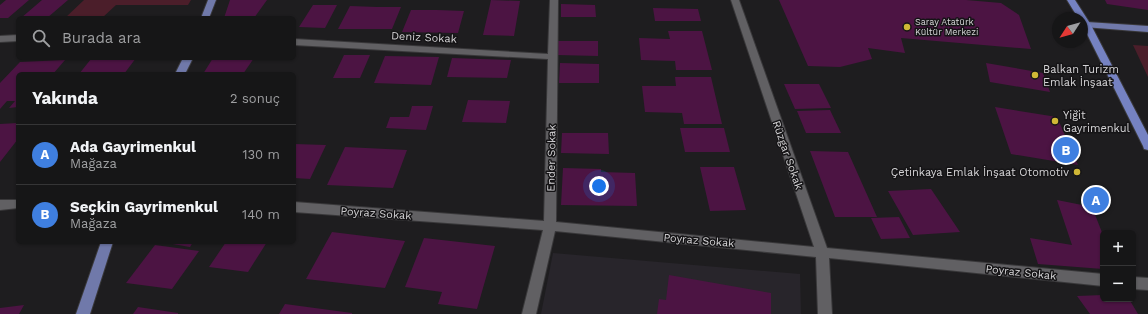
<!DOCTYPE html>
<html lang="tr">
<head>
<meta charset="utf-8">
<style>
	body { margin:0; font-family:"Work Sans",sans-serif; background:#1f1f20; color:#f1f3f6 }
	.controls { position:absolute; right:12px; bottom:12px; display:grid; overflow:hidden; border-radius:6px; box-shadow:0 1px 3px #0004 }
	.controls button { width:36px; height:36px; display:grid; place-items:center; padding:0; border:0; border-bottom:1px solid #353536; background:#161617; color:#f1f3f6; font:20px sans-serif }
	.compass { position:absolute; left:1052px; top:12px; width:36px; height:36px; border-radius:50%; background:#161617; box-shadow:0 1px 3px #0004; rotate:234deg }
	.you { position:absolute; left:599px; top:186px; width:14px; height:14px; margin:-10px; border:3px solid #fff; border-radius:50%; background:#1a73e8; box-shadow:0 0 0 6px #1a73e833 }
	.badge { display:grid; place-items:center; width:26px; height:26px; border-radius:50%; background:#db2777; color:#fff; font-size:13px; font-weight:700 }
	.pin { position:absolute; translate:-50% -50%; border:2px solid #fff; box-shadow:0 1px 4px #0006 }
	.list { margin:0; padding:0; list-style:none }
	h2 { display:flex; justify-content:space-between; align-items:center; height:52px; margin:0; padding:0 16px; font-size:17px }
	h2 small { font-size:13px; font-weight:400; color:#9e9fa1 }
	.list li { display:grid; grid-template-columns:26px 1fr auto; gap:12px; align-items:center; box-sizing:border-box; height:60px; padding:0 16px; border-top:1px solid #353536 }
	.list b { display:block; font-size:15px; white-space:nowrap }
	.list p { margin:0; font-size:13px; white-space:nowrap; color:#9e9fa1 }
	.list em { font-size:13px; font-style:normal; color:#9e9fa1 }
	.icon { flex:none; width:22px; height:22px; fill:none; stroke:currentColor; stroke-width:2; stroke-linecap:round; stroke-linejoin:round }
	.map { position:relative; flex:none; width:1148px; height:314px; overflow:hidden }
	.search { position:absolute; background:#161617; box-shadow:0 1px 3px #0004; left:16px; top:16px; width:280px; height:44px; display:flex; align-items:center; gap:10px; box-sizing:border-box; padding:0 14px; border-radius:6px; color:#9e9fa1; font-size:15px }
	.panel { position:absolute; background:#161617; box-shadow:0 1px 3px #0004; left:16px; top:72px; width:280px; height:172px; border-radius:6px }
	.map>svg:first-child { display:block }
</style>
</head>
<body>
<div class="map">
<svg width="1148" height="314" viewBox="0 0 1148 314">
	<rect width="100%" height="100%" fill="#1e1d1f"/>
	<path fill="#28252b" d="M553 253 800 274 801 314H541Z"/>
	<path fill="#4b1e2a" d="M84 0H191L188 5H116L102 18H65Z
		M1133 45 1148 46V77Z"/>
	<path fill="#4c1443" d="M6 0H29L8 18H0V5Z
		M42 0H68L47 18H21Z
		M230 0H267L254 18H224Z
		M491 0 520 1 514 36 483 35Z
		M779 0H966L1001 3 1019 15 1031 49 901 38 905 53 868 48 872 59 840 67 808 66Z
		M1105 0H1148V10L1107 4Z
		M561 4 595 5 596 17H561Z
		M313 5H337L325 28 299 27Z
		M350 6 377 7H401L392 29H338Z
		M653 8 698 9 701 21H655Z
		M411 10H437L464 11 458 33 402 32Z
		M668 31H702L712 70H676L675 61 641 60 639 38 670 39Z
		M558 41H598V56L557 55Z
		M344 55H370L360 78H333Z
		M385 56 439 57 431 85 374 83Z
		M136 58 124 74H79L91 59Z
		M213 58H254L243 74H203Z
		M452 58 511 60 507 78 447 77Z
		M65 60 53 74H18V107L9 108 15 101H7L0 109V83L20 62Z
		M560 63 599 64V83H559Z
		M986 63 1043 73 1050 92 990 82Z
		M675 77H711L722 124H684L682 113 645 112 642 86H676Z
		M784 84H819L831 108 795 109Z
		M468 100 510 101 506 123 462 122Z
		M412 106H433L426 130 386 128 390 117H409Z
		M995 107 1057 117 1078 165 1011 154Z
		M830 110 841 133H806L797 111Z
		M18 123V139L0 162V124Z
		M680 128H724L730 152H685Z
		M562 133H608L609 154 561 153Z
		M294 144 326 145 310 179 294 178Z
		M345 147 407 150 393 188 327 185Z
		M810 151 848 152 877 217H835Z
		M700 167H734L746 210 710 211Z
		M563 168 601 169V172L635 173 637 206 561 205Z
		M931 189 960 232 913 235 888 191Z
		M1057 200 1092 207 1103 235V269L1038 264 1030 238 1072 245Z
		M899 217 910 238 881 239 871 218Z
		M332 232 405 241 385 288 306 279Z
		M424 238 495 246 477 309 438 304 442 292 405 287Z
		M161 242H193L190 247Z
		M226 242H267L248 272 209 267Z
		M155 245 199 251 172 289 126 283Z
		M669 275 771 293V314H657L659 299 666 300Z
		M1103 295V299H1129L1138 314H1090L1077 296Z
		M285 304 352 313V314H279Z
		M24 305 19 314H0V308Z
		M138 307 178 313V314H133Z"/>
	<g fill="none" stroke-linecap="round" stroke-linejoin="round">
		<g stroke="#39383a" stroke-width="2">
			<path id="minor" d="M550 0H558L556 222 814 247 731 0H739L827 248 1103 274V286L829 258 832 314H818L816 257 555 231 536 314H522L543 230 294 212V202L544 221 548 59 294 45V39L548 54Z
				M18 35V41L0 42V36Z
				M0 200H18V208L0 210Z
				M1133 277 1148 278V290L1133 289Z"/>
		</g>
		<g stroke="#39383a" stroke-width="2">
			<path id="primary" d="M208 0H216L209 18H201Z
				M1087 22 1148 26V32L1084 27 1083 25Z
				M183 58H193L185 74H175Z
				M101 242H113L90 314H76Z"/>
		</g>
		<g stroke="#39383a" stroke-width="2">
			<path id="trunk" d="M1067 0H1075L1091 25 1148 135V150L1144 149 1143 146 1082 24V18H1078Z"/>
		</g>
		<use href="#minor" fill="#616063" fill-rule="evenodd"/>
		<use href="#primary" fill="#7079aa" fill-rule="evenodd"/>
		<use href="#trunk" fill="#7582c2" fill-rule="evenodd"/>
	</g>
	<g fill="#d0b736" stroke="#151416" stroke-width="1.5">
		<circle cx="907" cy="27" r="4"/>
		<circle cx="1035" cy="75" r="4"/>
		<circle cx="1055" cy="121" r="4"/>
		<circle cx="1077" cy="172" r="4"/>
	</g>
	<g text-anchor="middle" stroke-width="3" stroke-linejoin="round" paint-order="stroke">
		<g font-size="9" fill="#d5d4d6" stroke="#151416" text-anchor="start">
			<text x="915" y="25">Saray Atatürk<tspan x="915" dy="10">Kültür Merkezi</tspan></text>
		</g>
		<g font-size="11" fill="#d5d4d6" stroke="#151416">
			<text transform="translate(424 37) rotate(3)" y="4">Deniz Sokak</text>
			<text transform="translate(788 155) rotate(71)" y="4">Rüzgar Sokak</text>
			<text transform="translate(551 158) rotate(-89)" y="4">Ender Sokak</text>
			<text transform="translate(376 213) rotate(4)" y="4">Poyraz Sokak</text>
			<text transform="translate(699 240) rotate(5)" y="4">Poyraz Sokak</text>
			<text transform="translate(1021 272) rotate(6)" y="4">Poyraz Sokak</text>
		</g>
		<g font-size="11" fill="#d5d4d6" stroke="#151416" text-anchor="start">
			<text x="1043" y="73">Balkan Turizm<tspan x="1043" dy="13">Emlak İnşaat</tspan></text>
			<text x="1063" y="119">Yiğit<tspan x="1063" dy="13">Gayrimenkul</tspan></text>
			<text x="1069" y="176" text-anchor="end">Çetinkaya Emlak İnşaat Otomotiv</text>
		</g>
	</g>
</svg>
<div class="controls">
<button>+</button>
<button>−</button>
</div>
<svg class="compass" viewBox="-18 -18 36 36"><path d="M0-13l5 13h-10z" fill="#e53935"/><path d="M0 13l5-13h-10z" fill="#9e9fa1"/></svg>
<div class="you"></div>
<div class="pin badge" style="left:1096px;top:200px;background:#3f7fe0">A</div>
<div class="pin badge" style="left:1066px;top:150px;background:#3f7fe0">B</div>
<div class="search"><svg class="icon" aria-label="search" viewBox="0 0 24 24"><circle cx="10" cy="10" r="6"/><path d="M15 15l6 6"/></svg>Burada ara</div>
<section class="panel">
<h2>Yakında<small>2 sonuç</small></h2>
<ul class="list">
<li><span class="badge" style="background:#3f7fe0">A</span><div><b>Ada Gayrimenkul</b><p>Mağaza</p></div><em>130 m</em></li>
<li><span class="badge" style="background:#3f7fe0">B</span><div><b>Seçkin Gayrimenkul</b><p>Mağaza</p></div><em>140 m</em></li>
</ul>
</section>
</div>
</body>
</html>
